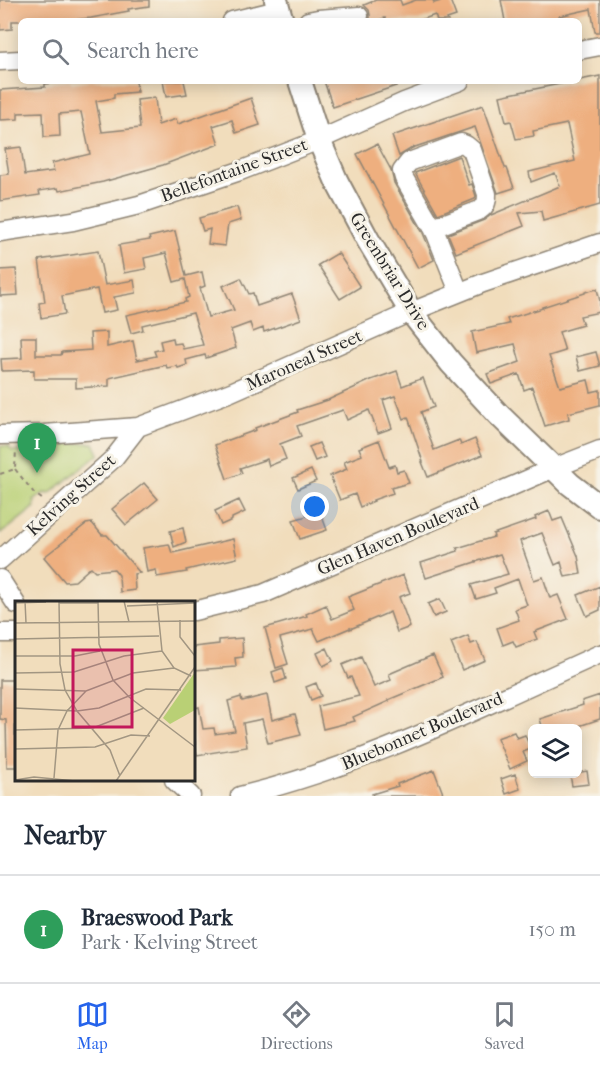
<!DOCTYPE html>
<html lang="en">
<head>
<meta charset="utf-8">
<style>
	body { margin:0; font-family:"IM FELL French Canon",serif; background:#f6f6f7; color:#1f2937 }
	.controls { position:absolute; right:18px; bottom:18px; display:grid; overflow:hidden; border-radius:9px; box-shadow:0 3px 15px #0003 }
	.controls button { width:54px; height:54px; display:grid; place-items:center; padding:0; border:0; border-bottom:2px solid #e0e1e3; background:#fff; color:#1f2937; font:30px sans-serif }
	.you { position:absolute; left:315px; top:507px; width:21px; height:21px; margin:-15px; border:4px solid #fff; border-radius:50%; background:#1a73e8; box-shadow:0 0 0 9px #1a73e833 }
	.badge { display:grid; place-items:center; width:39px; height:39px; border-radius:50%; background:#2563eb; color:#fff; font-size:20px; font-weight:700 }
	.pin { position:absolute; translate:-50% -50px; filter:drop-shadow(0 2px 3px #0008) }
	.pin::after { content:''; position:absolute; top:32px; width:21px; height:18px; background:inherit; clip-path:polygon(0 0,100% 0,50% 100%) }
	.list { margin:0; padding:0; list-style:none }
	h2 { display:flex; justify-content:space-between; align-items:center; height:78px; margin:0; padding:0 24px; font-size:26px }
	h2 small { font-size:20px; font-weight:400; color:#747a83 }
	.list li { display:grid; grid-template-columns:39px 1fr auto; gap:18px; align-items:center; box-sizing:border-box; height:108px; padding:0 24px; border-top:2px solid #e0e1e3 }
	.list b { display:block; font-size:22px; white-space:nowrap }
	.list p { margin:0; font-size:20px; white-space:nowrap; color:#747a83 }
	.list em { font-size:20px; font-style:normal; color:#747a83 }
	.icon { flex:none; width:33px; height:33px; fill:none; stroke:currentColor; stroke-width:2; stroke-linecap:round; stroke-linejoin:round }
	.map { position:relative; flex:none; width:600px; height:796px; overflow:hidden }
	.search { position:absolute; background:#fff; box-shadow:0 3px 15px #0003; left:18px; right:18px; top:18px; height:66px; display:flex; align-items:center; gap:15px; box-sizing:border-box; padding:0 21px; border-radius:9px; color:#747a83; font-size:22px }
	.sheet { height:186px; background:#fff }
	nav { display:flex; justify-content:space-around; align-items:center; box-sizing:border-box; height:84px; border-top:2px solid #e0e1e3; background:#fff; font-size:16px; color:#747a83 }
	nav a { display:grid; justify-items:center; gap:3px }
	nav .on { color:#2563eb }
	.map>svg:first-child { display:block }
</style>
</head>
<body>
<div class="map">
<svg width="600" height="796" viewBox="0 0 600 796">
	<rect width="100%" height="100%" fill="#f7f3e8"/>
	<filter id="ink" filterUnits="userSpaceOnUse"><feTurbulence type="fractalNoise" baseFrequency=".0167" numOctaves="2"/><feDisplacementMap in="SourceGraphic" scale="12" xChannelSelector="R" yChannelSelector="G"/><feConvolveMatrix kernelMatrix="1 2 1 2 8 2 1 2 1" color-interpolation-filters="sRGB"/></filter>
	<filter id="wash" filterUnits="userSpaceOnUse"><feTurbulence type="fractalNoise" baseFrequency=".008" numOctaves="4" result="noise"/><feDisplacementMap in="SourceGraphic" scale="24" xChannelSelector="R" yChannelSelector="G"/><feGaussianBlur stdDeviation="1.35" result="paint"/><feColorMatrix in="noise" values="0 0 0 0 0 0 0 0 0 0 0 0 0 0 0 0 0 1.4 0 .05"/><feComposite in="paint" operator="in"/></filter>
	<g filter="url(#wash)">
		<rect width="100%" height="100%" fill="#f1ddbc"/>
		<path fill="#b9d075" stroke="#727e50" stroke-width="1.5" d="M94 443 99 454 49 494 47 493 45 494 44 493 34 501 35 503 34 505 35 507 6 530 0 533V446H9V448L11 449 12 451H22V448H25L26 445Z"/>
		<g id="blocks">
			<path fill="#eeaf7f" d="M0 0H149V6L128 9 129 11 91 18 63 21H12V29L0 30Z
				M376 0H400L402 5 416 0H433L434 3 444 0H450L456 16 447 19 448 21H437L435 15 418 21H386L385 18 375 21H370V15L369 10 364 5Z
				M501 0H600V32H595L591 9 559 16 560 21H505Z
				M600 76V205L543 221 541 211 519 213 524 226 456 253 448 234 484 220 491 215 560 186 555 173 531 182 529 172 575 161 567 124 533 131 534 136 516 139 511 121 506 122 500 96Z
				M71 81V83L86 81H136L137 92 114 94V98L96 101 102 132 140 128 137 100 155 98 158 125 176 119 178 124 251 98 260 125 236 133 232 120 213 126 219 144 163 165 103 182 59 191 58 188 39 191 40 195 0 201V175L9 174 5 149 21 147 25 175 54 171 52 163 90 154 81 112 59 114 60 136 44 137 43 112 18 113V119L0 120V90L45 87V84Z
				M163 81H184L187 94 166 97Z
				M324 81H408V82L333 107Z
				M483 105 505 168H507L514 188 498 193 475 127 412 148 399 156 392 136Z
				M377 144 391 170 394 183 423 233 434 260 418 268 357 154Z
				M459 156 469 185 472 184 476 196 475 199 438 214 415 173Z
				M237 207 241 220 228 224 225 246 208 244 210 229 203 231 199 218Z
				M175 231 186 276 202 272 205 286 200 288 208 317 234 310 223 286 241 278 249 294 253 293 257 306 292 294 301 319 264 332 263 328 253 332 250 323 231 330 236 348 206 358 205 355 186 360 187 365 178 368 177 366 167 368 166 365 109 378V386L76 388V379H34V370L2 371 1 359 22 358 21 337H36V355H61L62 352 91 350 90 333 107 332V347L133 341 137 360 156 356 154 351 162 349 160 341 173 338 174 344 181 343 183 349 203 345 193 313 142 325 143 330 131 333 126 315 186 302 185 299 189 297 185 279 174 282 166 253 144 258 146 269 124 273 119 245 150 240 149 237Z
				M98 251 105 285 134 280 136 293 114 297 117 310 102 313 97 289 62 296 65 314 41 318 39 303 45 302 39 260Z
				M338 253 360 287 340 299 318 265Z
				M16 269 18 295 0 296V270Z
				M597 289 600 301V312L580 316 583 325 559 332 565 351 549 356 560 387 588 380 591 392 600 390V405L568 413 569 419 545 426 532 387 524 390 519 374 491 384 487 374 520 362 515 344 476 353 472 332 509 324 507 319 543 308 542 307 585 293V292Z
				M596 352 600 366 580 371 576 357Z
				M397 371 402 386 423 378 434 407 421 412 434 450 459 440 461 445 475 439 482 455 428 477 422 462H423L408 417 404 419 395 396 383 400 392 428 378 433 369 410 347 420 343 410 297 426 301 436 280 444 286 459 269 466 267 459 240 468 242 473 227 479 215 445 256 430 255 428 298 412 297 410 328 400 371 380Z
				M379 440 389 467 395 465 397 472 404 470 409 483 391 488 393 493 373 500 374 501 360 507 355 494 340 500 330 476 347 469 344 462 362 455 359 448Z
				M319 443 325 457 315 461 309 447Z
				M311 470 316 481 298 489 293 478Z
				M144 483 158 499 126 525 112 509Z
				M239 500 245 512 232 518V520L221 525 215 511Z
				M317 503 327 530 300 539 293 520 307 516 304 507Z
				M549 511 553 521 562 518 578 556 581 574 565 577 561 562 555 565 542 533 520 541 534 580 543 577 550 598 558 595 568 619 534 632 537 639 516 647 513 641 503 645 497 628 519 620 515 609 527 605 518 579 494 588 496 593 476 599 471 585 508 574 500 554 426 578 421 563 458 551 457 548 494 537 493 534 536 519 535 517Z
				M92 523 102 535H107L140 573 134 574 135 590 120 592 119 575 114 569 95 571 91 567 75 581 65 582 44 557 86 524Z
				M183 528 186 542 174 547 170 531Z
				M233 539 237 558 186 570 187 572 157 577 156 570 147 572 143 548 169 544 172 553Z
				M403 575 410 593 399 597 410 627 397 632 390 612 350 629V628L319 641 313 629 280 638 288 664 276 668 265 628 307 616 306 614 326 605 332 619 354 610 348 597Z
				M600 586V610L587 616 578 595Z
				M440 599 446 612 434 617 428 604Z
				M468 636 471 644 477 642 485 660 462 670 451 643Z
				M242 638 243 657 235 658 236 667 194 670V647L219 644V640Z
				M327 648 333 661 323 666 317 653Z
				M433 655 443 677 388 700 389 701 353 717 355 721 323 729 318 706 359 696 351 677 348 678 342 665 361 657 374 687 391 680 389 674Z
				M283 668 286 679 275 683 272 672Z
				M0 680H16L15 735H16V767H7L6 720 0 719Z
				M316 683 321 696 311 700 306 687Z
				M267 695 272 720 295 714 301 735 268 743 262 719 243 723 247 747 197 755 194 736V708L199 707 203 729 214 728 215 734 235 731 228 701 241 697 242 701Z
				M600 695V719L579 726 580 729H543L540 719 583 705 582 701Z
				M514 732 517 738 525 735 531 749 523 752 527 761 510 769 497 738Z
				M434 770 444 796H373L372 794 398 786 397 784Z
				M587 771 589 784 572 786 570 774Z
				M515 774 520 789 506 794 501 779Z"/>
		</g>
	</g>
	<g filter="url(#ink)">
		<use href="#blocks" fill-opacity="0" stroke="#8e8474" stroke-width="1.5"/>
		<g fill="none" stroke-linecap="round" stroke-linejoin="round">
			<g stroke="#8e8474" stroke-width="21">
				<path id="minor" d="M232 21 278 10
					M308 21 318 19 359 16
					M579 50 600 46
					M0 61 21 60
					M433 228 480 210C486 206 487 202 487 194L472 150 466 145 461 143 409 162 402 171 404 178 433 228 436 234 459 292
					M0 232 73 221 139 205 240 171 319 140 404 102 460 81
					M0 435 44 434 138 427 231 392 411 312 483 283 600 243
					M0 560 114 458 138 427
					M0 579 16 604
					M194 611 263 594 554 468 600 450
					M0 633H16
					M174 780 191 796
					M240 796C366 766 483 706 600 654"/>
			</g>
			<g stroke="#8e8474" stroke-width="26">
				<path id="major" d="M276 0 282 21
					M300 81 319 140 337 182 368 240 411 312 451 363 498 414 570 484 600 507"/>
			</g>
			<path stroke="#8e8474" stroke-width="2" stroke-dasharray="4.5 4.5" stroke-linecap="butt" d="M15 469 34 493 43 500
				M0 474 15 469 16 449"/>
			<use href="#minor" stroke="#fff" stroke-width="18"/>
			<use href="#major" stroke="#fff" stroke-width="22"/>
		</g>
	</g>
	<g text-anchor="middle" stroke-width="6" stroke-linejoin="round" paint-order="stroke">
		<g font-size="18" fill="#2b2b2b" stroke="#f7f3e8">
			<text transform="translate(234 170) rotate(-20)" y="6">Bellefontaine Street</text>
			<text transform="translate(390 271) rotate(58)" y="6">Greenbriar Drive</text>
			<text transform="translate(304 360) rotate(-24)" y="6">Maroneal Street</text>
			<text transform="translate(71 495) rotate(-42)" y="6">Kelving Street</text>
			<text transform="translate(398 536) rotate(-23)" y="6">Glen Haven Boulevard</text>
			<text transform="translate(422 731) rotate(-23)" y="6">Bluebonnet Boulevard</text>
		</g>
	</g>
	<g transform="translate(15 601)">
		<rect width="180" height="180" fill="#f1ddbc"/>
		<path d="M180 71V109L155 123 148 117Z" fill="#b9d075"/>
		<path fill="none" stroke="#a29682" stroke-width="1.5" d="M10 0 11 22M44 0 45 63 50 89 62 110 95 149 105 175M83 0 84 43 98 79 114 96 180 146M109 0 114 21M142 0 147 50 159 67 176 75M0 2 31 1M44 2H83M112 5 180 2M165 19V36L180 55M0 22 180 20M0 38 144 35M0 55H60L85 50M0 72 59 71 109 55 147 50M0 88 71 90 118 72 159 67M0 107 62 110 84 107 131 88 166 89M0 129 78 127 129 107M0 148 80 146 116 134 135 135M39 177 43 129 52 110 71 90M0 179 19 176 60 180M101 180 180 66"/>
		<path fill="#c2185b" fill-opacity="0.15" stroke="#c2185b" stroke-width="3" d="M58 49H117V126H58Z"/>
		<rect width="180" height="180" fill="none" stroke="#2b2b2b" stroke-width="3"/>
	</g>
</svg>
<div class="controls">
<button><svg class="icon" aria-label="layers" viewBox="0 0 24 24"><path d="M12 4l9 5-9 5-9-5zM3 14l9 5 9-5"/></svg></button>
</div>
<div class="you"></div>
<div class="pin badge" style="left:37px;top:473px;background:#2e9e5b">1</div>
<div class="search"><svg class="icon" aria-label="search" viewBox="0 0 24 24"><circle cx="10" cy="10" r="6"/><path d="M15 15l6 6"/></svg>Search here</div>
</div>
<section class="sheet">
<h2>Nearby<small></small></h2>
<ul class="list">
<li><span class="badge" style="background:#2e9e5b">1</span><div><b>Braeswood Park</b><p>Park · Kelving Street</p></div><em>150 m</em></li>
</ul>
</section>
<nav>
<a class="on"><svg class="icon" aria-label="map" viewBox="0 0 24 24"><path d="M3 6l6-2 6 2 6-2v14l-6 2-6-2-6 2zM9 4v14M15 6v14"/></svg>Map</a>
<a><svg class="icon" aria-label="directions" viewBox="0 0 24 24"><path d="M12 3l9 9-9 9-9-9zM9 14v-3h6M13 9l2 2-2 2"/></svg>Directions</a>
<a><svg class="icon" aria-label="saved" viewBox="0 0 24 24"><path d="M7 4h10v16l-5-4-5 4z"/></svg>Saved</a>
</nav>
</body>
</html>
